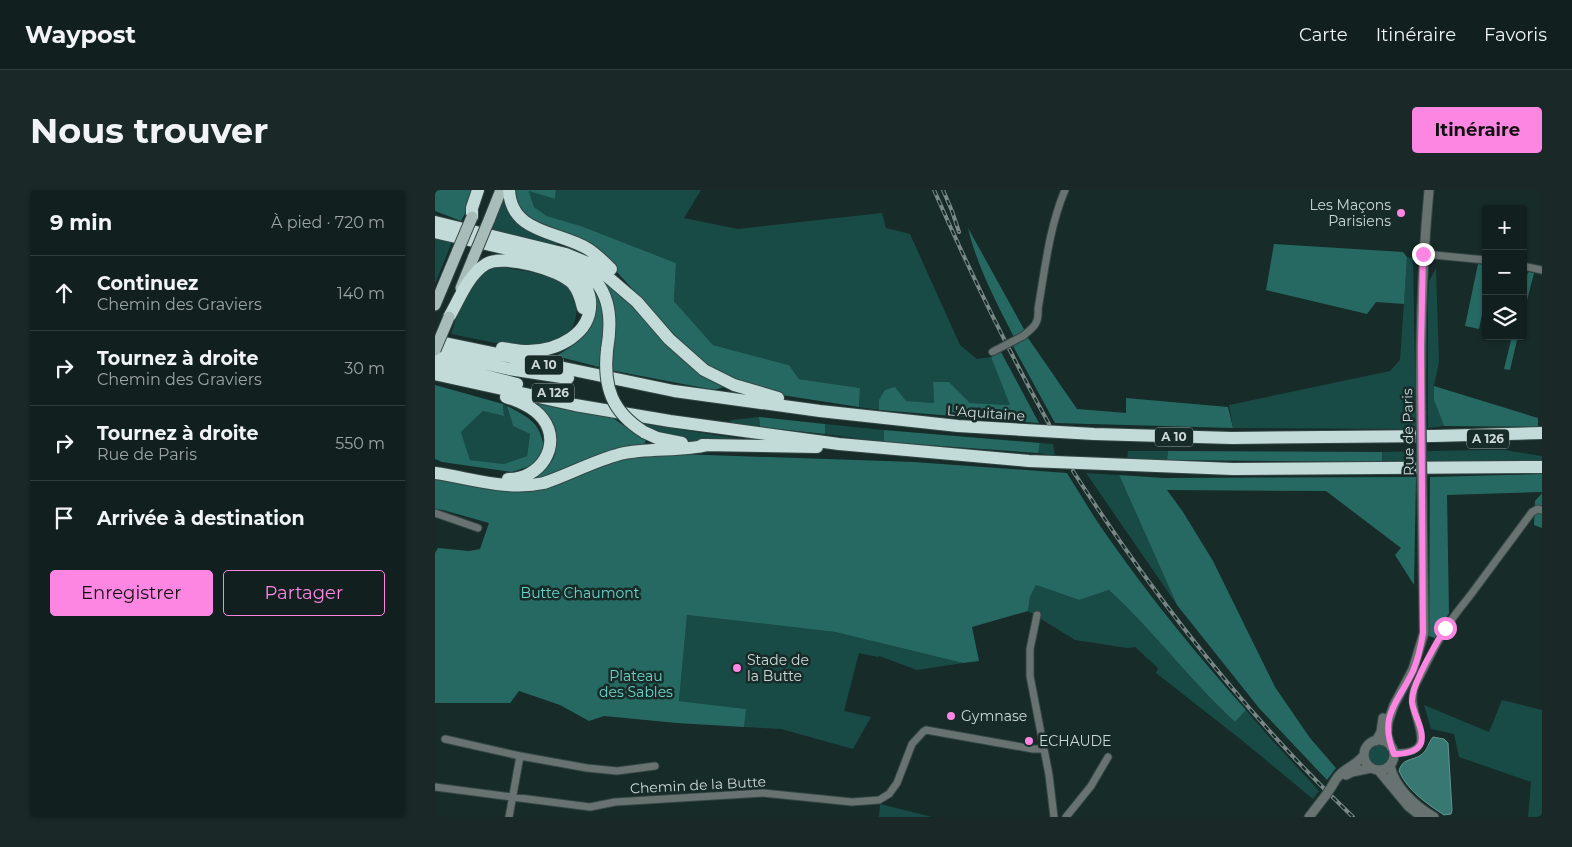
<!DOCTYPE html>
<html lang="fr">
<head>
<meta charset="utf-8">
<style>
	body { margin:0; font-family:Montserrat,sans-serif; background:#1a2828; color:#f1f3f6 }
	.controls { position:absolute; right:15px; top:15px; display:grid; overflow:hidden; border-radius:5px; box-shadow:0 1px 4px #0004 }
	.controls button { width:45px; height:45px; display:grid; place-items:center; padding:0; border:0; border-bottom:1px solid #303e3d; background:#11201f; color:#f1f3f6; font:25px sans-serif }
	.stop { position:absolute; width:15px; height:15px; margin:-11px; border:4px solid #fd86e2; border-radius:50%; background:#fff }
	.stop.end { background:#fd86e2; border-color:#fff; box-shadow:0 1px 5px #0008 }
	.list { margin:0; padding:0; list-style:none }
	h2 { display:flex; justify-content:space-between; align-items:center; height:65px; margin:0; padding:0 20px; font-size:21px }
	h2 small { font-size:16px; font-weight:400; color:#9ca3a4 }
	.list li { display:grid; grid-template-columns:32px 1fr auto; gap:15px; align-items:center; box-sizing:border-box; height:75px; padding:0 20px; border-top:1px solid #303e3d }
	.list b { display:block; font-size:19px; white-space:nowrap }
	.list p { margin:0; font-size:16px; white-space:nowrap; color:#9ca3a4 }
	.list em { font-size:16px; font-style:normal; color:#9ca3a4 }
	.actions { display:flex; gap:10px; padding:15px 20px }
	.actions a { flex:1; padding:11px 0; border:1px solid #fd86e2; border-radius:5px; text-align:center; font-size:18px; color:#fd86e2 }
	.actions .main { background:#fd86e2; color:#111 }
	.icon { flex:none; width:28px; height:28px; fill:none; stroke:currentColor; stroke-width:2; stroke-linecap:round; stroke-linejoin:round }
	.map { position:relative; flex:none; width:1107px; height:627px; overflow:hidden; border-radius:5px }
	header { display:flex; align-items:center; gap:30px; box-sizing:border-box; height:70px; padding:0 25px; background:#11201f; border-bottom:1px solid #303e3d }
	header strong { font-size:24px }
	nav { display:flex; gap:28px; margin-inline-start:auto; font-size:18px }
	.intro { display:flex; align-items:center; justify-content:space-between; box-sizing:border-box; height:120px; padding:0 30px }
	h1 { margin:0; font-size:35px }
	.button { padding:12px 22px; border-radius:5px; background:#fd86e2; color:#111; font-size:18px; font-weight:700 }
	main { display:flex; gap:30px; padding:0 30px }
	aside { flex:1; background:#11201f; border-radius:5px; box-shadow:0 1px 4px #0004 }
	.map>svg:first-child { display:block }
</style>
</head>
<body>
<header>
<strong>Waypost</strong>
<nav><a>Carte</a><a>Itinéraire</a><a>Favoris</a></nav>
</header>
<div class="intro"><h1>Nous trouver</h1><a class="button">Itinéraire</a></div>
<main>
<aside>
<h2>9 min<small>À pied · 720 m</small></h2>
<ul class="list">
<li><svg class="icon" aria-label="ahead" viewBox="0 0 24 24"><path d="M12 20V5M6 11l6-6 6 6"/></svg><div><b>Continuez</b><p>Chemin des Graviers</p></div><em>140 m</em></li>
<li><svg class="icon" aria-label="right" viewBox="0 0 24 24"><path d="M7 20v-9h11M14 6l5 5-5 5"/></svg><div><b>Tournez à droite</b><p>Chemin des Graviers</p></div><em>30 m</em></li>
<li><svg class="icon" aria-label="right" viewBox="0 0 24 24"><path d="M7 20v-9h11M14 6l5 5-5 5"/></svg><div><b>Tournez à droite</b><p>Rue de Paris</p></div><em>550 m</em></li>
<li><svg class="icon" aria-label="arrive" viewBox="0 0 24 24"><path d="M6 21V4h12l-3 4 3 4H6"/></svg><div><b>Arrivée à destination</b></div></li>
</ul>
<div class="actions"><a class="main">Enregistrer</a><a>Partager</a></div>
</aside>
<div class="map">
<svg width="1107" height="627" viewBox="0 0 1107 627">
	<rect width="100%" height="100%" fill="#172b29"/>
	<path fill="#184b46" d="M94 0 120 9 121 0H266L249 28 303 39 447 23 451 38 475 44 525 155 542 169 556 167 576 215 535 213 514 192H498L499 213 444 210V220L424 217 425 198 364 189 354 175 278 155 239 111 241 73 146 36 112 26 99 17Z
		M69 4 123 51 121 56 57 40 61 25Z
		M0 48 17 52 0 94Z
		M972 67 978 68 981 239 798 238 794 215 955 181 965 170Z
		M66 77C87 81 110 82 128 94 142 102 145 125 137 138 132 146 115 152 107 154 82 160 42 149 16 144 23 124 32 89 54 79 57 78 62 78 66 77Z
		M1001 78 1004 172 999 196V210L1009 236 993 238V113L994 91Z
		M68 214 72 216 78 236 95 244 92 266 69 274 35 270 26 242 48 221 69 226Z
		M324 227 325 237 291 233 297 230Z
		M203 233 333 253 278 252 243 250Z
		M390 234 449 240V252L390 244Z
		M605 253 618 254 620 266 603 263Z
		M1048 260H1069L1107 266V270L947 272V262Z
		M693 261H733L732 270H692Z
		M651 283 684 285 742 415Z
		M601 395 644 410 674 400C719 441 755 491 800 532L811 520 836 549 884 601 878 609 809 552 721 483 723 478 700 457 692 458 640 450 593 421 595 407Z
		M252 425 400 442 528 473 482 480 444 466 443 467 424 463 409 521 436 527 418 559 346 539 309 537 310 519 244 511Z
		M1067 510 1107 520V627H1093L1096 592 1024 567 1019 544 996 539 989 515 1054 542Z
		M934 565a10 10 0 1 1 20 0a10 10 0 1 1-20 0Z
		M445 614 497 627H444Z"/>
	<path fill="#266962" d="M0 0H38L37 11 26 31 0 21Z
		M78 0H121L120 9 94 1 99 17 112 26 146 36 241 73 239 111 278 155 354 175 364 189 425 198 424 217 340 204 280 181 259 166 180 80 100 35 81 17Z
		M533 38 590 141 579 147C561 112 542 76 533 38Z
		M839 54 968 62 972 67 969 114 941 112 932 124 831 100Z
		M1043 74 1051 75V106L1044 139 1030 136Z
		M163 82 282 191 289 197 279 200 175 180Z
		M1093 82 1099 83 1088 126V100Z
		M161 102 169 125 168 145 164 177 121 166C137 157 157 144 160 124 160 118 158 110 157 104Z
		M1077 146H1083L1075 180 1069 179Z
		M593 148 642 219 691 223V208L793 217 798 238 620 233 578 156Z
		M566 162 604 233 444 220V210L450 200 460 197 471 211 499 213 498 192H514L535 213 575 215 556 167Z
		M0 195 68 214 69 226 48 221 26 242 35 270 69 274 92 266 95 244 78 236 72 216C101 231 105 234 111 266L95 276 77 282 7 272 0 269Z
		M999 196 1103 228V237L1009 236 999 210Z
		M99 213 178 228 199 243 211 249 209 256 96 293 95 288C103 283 115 277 119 267 126 254 106 225 99 213Z
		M324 227 390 234V244L325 237Z
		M449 240 605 253 603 263 449 252Z
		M733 261 947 262V272L732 270Z
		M243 264 479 272 632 283C646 306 660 329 675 350 717 410 763 466 811 520L800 532C755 491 719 441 674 400L644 410 601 395 595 407 593 421 537 437 544 471 528 473 400 442 252 425 244 511 311 519 309 537 242 533 169 526 154 531 125 515 84 501 75 513H0V363L3 358 34 361 45 359 54 333 8 320 0 319V287L80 300 99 301 170 274 199 266Z
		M1107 284V302L1012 305 1014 423 1000 448 994 446 995 287Z
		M684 285 730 288 981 287 979 395 960 365 966 358 891 301 732 300 748 322 778 371 840 497 875 548 901 578 892 590 824 518 742 415Z
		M1107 303V338L1099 335 1100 311Z"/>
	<path fill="#377972" stroke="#649690" d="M998 547 1009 549 1013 553 1017 620 1016 624 1009 625C991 613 973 601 964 581 967 568 977 571 986 565 993 560 993 553 998 547Z"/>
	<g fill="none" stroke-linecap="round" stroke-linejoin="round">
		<g stroke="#344745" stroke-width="9">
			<path id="minor" d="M988 64 1051 70
				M1088 76 1107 80
				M588 146C599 137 604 134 603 119 610 79 614 38 630 0
				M0 323 43 338
				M602 425 595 459V486L614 585 619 627
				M10 549 85 566
				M959 563C1013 564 966 523 981 494 991 476 999 457 1010 440 1017 427 1028 415 1037 403 1057 376 1077 349 1097 322L1103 319 1107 320
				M0 597 155 617 180 612 328 603 417 612 444 610 454 604 462 593 477 554 488 542 491 540 598 559H609
				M74 627 85 566 152 578 182 581 220 576
				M631 627 656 596 673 567"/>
		</g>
		<g stroke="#344745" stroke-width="11">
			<path id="tertiary" d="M986 222C985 147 987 74 994 0
				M929 565a15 15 0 1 1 30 0a15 15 0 1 1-30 0Z
				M941 551 946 542 948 528
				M956 557 952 544 953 532 959 515 978 479 989 443 987 299
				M955 575C959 597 980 616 999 627
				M944 581 974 617 987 627
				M911 585 917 582 936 578
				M897 596C907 576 917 580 929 565
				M874 627 891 605"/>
		</g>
		<g stroke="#344745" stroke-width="13">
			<path id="primary" d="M54 30 66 0
				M26 98 39 66
				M0 115 23 60"/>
		</g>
		<g stroke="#344745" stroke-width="14">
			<path id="motorway" d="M74 0C76 44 124 41 153 59 161 64 169 72 176 79
				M37 27V18L43 0
				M0 32 131 64 160 76 202 112 234 149 269 180 299 195 343 208
				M0 42C27 48 54 55 81 61 99 66 120 69 136 79 146 85 153 97 155 110 158 144 122 161 93 161 84 161 75 159 67 158
				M142 75C175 95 178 126 172 160
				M14 127C24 110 33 85 51 74 69 64 124 79 138 94 144 101 146 109 148 118
				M0 151 239 201 385 221 523 236 659 244 797 248 999 246 1107 243
				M0 162 74 179 133 188
				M0 173 82 194
				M0 184 140 215 235 231 404 254 594 271 798 279 1107 277
				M71 207C85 212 99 217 108 229 128 256 104 290 73 289
				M209 242 222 248 247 253
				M267 255 382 257
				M0 283C36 288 72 301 109 293 135 284 159 271 185 264 214 257 245 262 273 255"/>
		</g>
		<use href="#minor" stroke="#687270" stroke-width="7"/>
		<use href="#tertiary" stroke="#687270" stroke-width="9"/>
		<use href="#primary" stroke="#a8bdba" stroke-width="11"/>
		<use href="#motorway" stroke="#c2dbd8" stroke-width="12"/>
		<g stroke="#798887" stroke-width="4">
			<path id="rail" d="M499 0C534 80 572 158 614 234
				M508 0 517 21 524 42
				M638 281C719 407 810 524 918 627"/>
		</g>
		<use href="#rail" stroke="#172b29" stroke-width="2" stroke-dasharray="5.5" stroke-linecap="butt"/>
		<g stroke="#344745" stroke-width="9" stroke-linecap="butt">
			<path id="minor-bridge" d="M557 162 588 146"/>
		</g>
		<g stroke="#344745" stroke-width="11" stroke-linecap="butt">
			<path id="tertiary-bridge" d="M986 222 987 299
				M891 605 897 596"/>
		</g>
		<g stroke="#344745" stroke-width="13" stroke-linecap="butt">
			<path id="primary-bridge" d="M23 60 37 27
				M39 66 54 30
				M0 160 14 127"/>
		</g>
		<g stroke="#344745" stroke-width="14" stroke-linecap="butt">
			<path id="motorway-bridge" d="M172 160C168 197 177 222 209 242"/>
		</g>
		<use href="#minor-bridge" stroke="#687270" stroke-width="7"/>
		<use href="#tertiary-bridge" stroke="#687270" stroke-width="9"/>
		<use href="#primary-bridge" stroke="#a8bdba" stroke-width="11"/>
		<use href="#motorway-bridge" stroke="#c2dbd8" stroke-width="12"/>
	</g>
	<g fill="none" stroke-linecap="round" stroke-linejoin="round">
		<path stroke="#fd86e2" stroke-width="6" d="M988 64 986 157 988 443C986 456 983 469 978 481 963 513 943 525 959 564 968 564 982 563 986 553 990 540 978 524 977 512 976 494 1001 455 1010 438"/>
	</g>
	<g fill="#fd86e2" stroke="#172b29" stroke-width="2">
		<circle cx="966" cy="23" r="5"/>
		<circle cx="302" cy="478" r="5"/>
		<circle cx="516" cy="526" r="5"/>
		<circle cx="594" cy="551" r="5"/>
	</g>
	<g text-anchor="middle" stroke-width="5" stroke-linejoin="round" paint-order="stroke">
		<g fill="#172b29" stroke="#96a4a3" stroke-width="1">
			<rect x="90" y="165.5" width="38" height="19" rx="4"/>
			<rect x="97" y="193.5" width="42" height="19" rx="4"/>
			<rect x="720" y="237.5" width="38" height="19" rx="4"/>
			<rect x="1032" y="239.5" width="42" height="19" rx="4"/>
		</g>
		<g font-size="12" font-weight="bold" fill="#ccd8d7">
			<text x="109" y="179">A 10</text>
			<text x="118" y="207">A 126</text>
			<text x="739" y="251">A 10</text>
			<text x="1053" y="253">A 126</text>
		</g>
		<g font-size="14" fill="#ccd8d7" stroke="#172b29" text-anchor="start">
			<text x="956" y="20" text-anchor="end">Les Maçons<tspan x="956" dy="16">Parisiens</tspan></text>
			<text x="312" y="475">Stade de<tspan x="312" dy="16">la Butte</tspan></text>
			<text x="526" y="531">Gymnase</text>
			<text x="604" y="556">ECHAUDE</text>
		</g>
		<g font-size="14" fill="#ccd8d7" stroke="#172b29">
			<text transform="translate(551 223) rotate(4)" y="5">L'Aquitaine</text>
			<text transform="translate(973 242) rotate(-91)" y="5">Rue de Paris</text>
			<text transform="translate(263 595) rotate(-3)" y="5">Chemin de la Butte</text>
		</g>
		<g font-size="14" fill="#6dd4c9" stroke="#172b29">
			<text x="145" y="408">Butte Chaumont</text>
			<text x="201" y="491">Plateau<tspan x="201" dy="16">des Sables</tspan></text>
		</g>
	</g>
</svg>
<div class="controls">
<button>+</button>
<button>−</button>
<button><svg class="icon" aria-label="layers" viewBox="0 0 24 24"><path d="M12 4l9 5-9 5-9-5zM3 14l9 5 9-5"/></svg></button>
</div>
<div class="stop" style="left:1010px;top:438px"></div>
<div class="stop end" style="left:988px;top:64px"></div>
</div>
</main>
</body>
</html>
